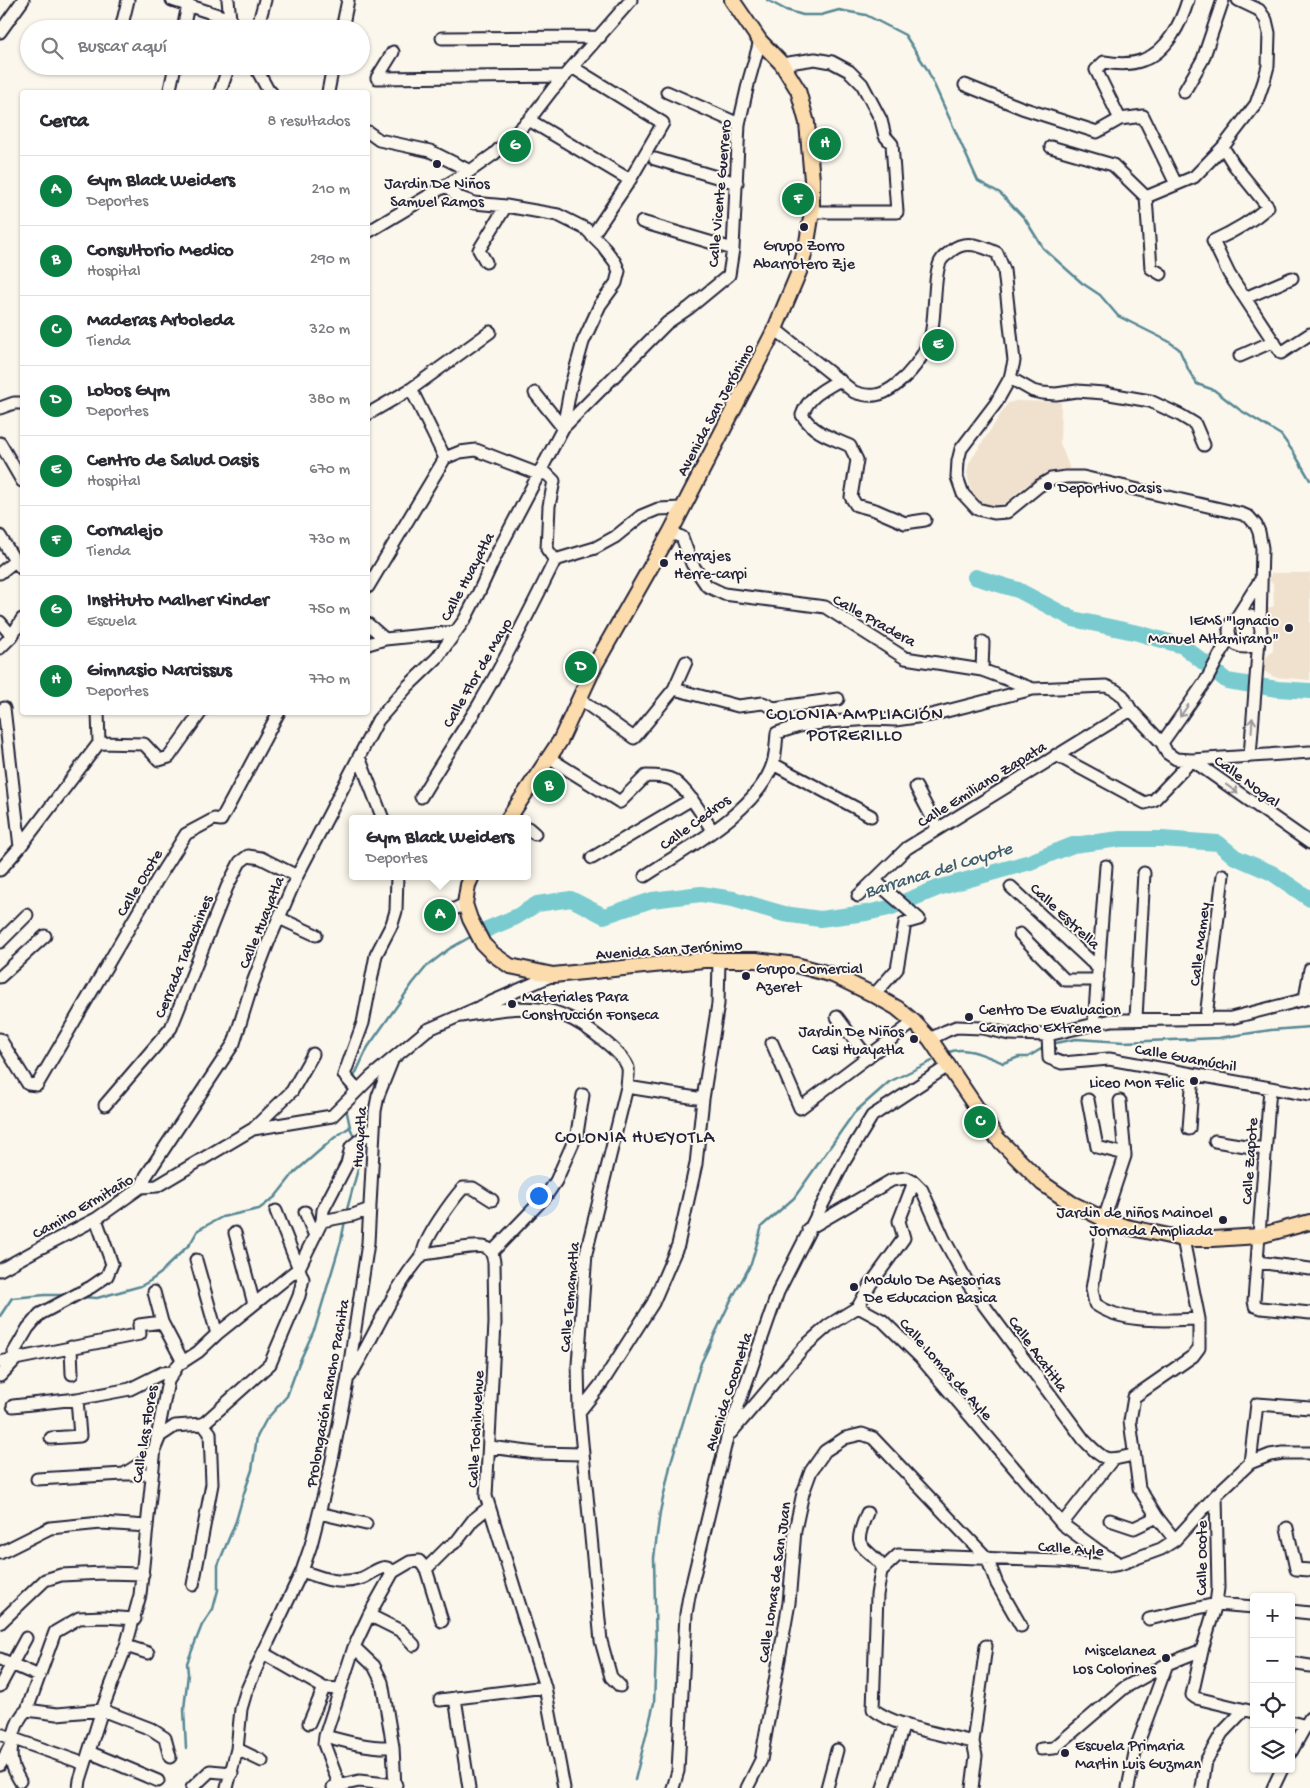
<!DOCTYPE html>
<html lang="es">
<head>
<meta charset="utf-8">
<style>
	body { margin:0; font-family:"Gochi Hand",sans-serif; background:#f2f2f3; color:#2b2b33 }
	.controls { position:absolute; right:15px; bottom:15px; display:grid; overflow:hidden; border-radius:5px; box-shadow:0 1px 4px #0004 }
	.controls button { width:45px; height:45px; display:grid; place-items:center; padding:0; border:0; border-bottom:1px solid #e1e1e2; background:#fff; color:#2b2b33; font:25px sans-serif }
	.you { position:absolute; left:538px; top:1195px; width:18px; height:18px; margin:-12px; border:4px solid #fff; border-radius:50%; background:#1a73e8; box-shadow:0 0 0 8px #1a73e833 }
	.badge { display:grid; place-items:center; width:32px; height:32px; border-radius:50%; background:#0b8043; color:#fff; font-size:16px; font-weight:700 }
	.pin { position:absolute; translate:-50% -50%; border:2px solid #fff; box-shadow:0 1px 5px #0006 }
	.popup { position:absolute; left:349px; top:815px; width:182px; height:65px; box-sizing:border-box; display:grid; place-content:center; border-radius:5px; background:#fff; filter:drop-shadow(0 1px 4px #0005); font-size:16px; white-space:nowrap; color:#7c7c81 }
	.popup b { font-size:19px; color:#2b2b33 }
	.popup::after { content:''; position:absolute; left:50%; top:100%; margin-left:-10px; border:10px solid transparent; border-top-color:#fff }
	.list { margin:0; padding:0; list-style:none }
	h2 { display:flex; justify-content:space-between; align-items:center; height:65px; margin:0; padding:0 20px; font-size:21px }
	h2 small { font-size:16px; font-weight:400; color:#7c7c81 }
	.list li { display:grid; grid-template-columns:32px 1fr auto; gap:15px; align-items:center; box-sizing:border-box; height:70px; padding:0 20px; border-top:1px solid #e1e1e2 }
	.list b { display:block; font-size:19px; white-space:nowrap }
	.list p { margin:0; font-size:16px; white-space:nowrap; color:#7c7c81 }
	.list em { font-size:16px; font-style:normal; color:#7c7c81 }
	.icon { flex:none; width:28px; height:28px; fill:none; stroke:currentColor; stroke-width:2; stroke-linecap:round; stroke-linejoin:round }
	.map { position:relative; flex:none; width:1310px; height:1788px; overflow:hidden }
	.search { position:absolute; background:#fff; box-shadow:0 1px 4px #0004; left:20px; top:20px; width:350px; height:55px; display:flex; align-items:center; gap:12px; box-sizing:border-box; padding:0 18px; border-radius:28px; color:#7c7c81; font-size:19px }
	.panel { position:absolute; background:#fff; box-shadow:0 1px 4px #0004; left:20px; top:90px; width:350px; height:625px; border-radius:5px }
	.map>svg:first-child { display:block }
</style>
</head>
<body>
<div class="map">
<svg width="1310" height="1788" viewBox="0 0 1310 1788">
	<rect width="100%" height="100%" fill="#fbf7ec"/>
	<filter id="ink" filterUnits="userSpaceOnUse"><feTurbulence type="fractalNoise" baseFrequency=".02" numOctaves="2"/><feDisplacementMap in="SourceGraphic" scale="10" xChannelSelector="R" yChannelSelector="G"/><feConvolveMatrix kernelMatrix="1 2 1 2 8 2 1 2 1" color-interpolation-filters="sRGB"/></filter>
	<g filter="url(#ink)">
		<path fill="#efe1cd" d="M1016 401 1061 402 1060 443 1070 469 1051 471 1027 485 1005 503 998 506H989L982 503 971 491 967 473 969 463 1008 403Z
			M1271 573H1310V680L1274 677 1262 670V661L1273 651V631L1263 625 1265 609 1274 606 1273 583 1269 581Z"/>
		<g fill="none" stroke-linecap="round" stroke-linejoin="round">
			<path stroke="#568794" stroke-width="2.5" d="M767 0 786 10 803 15H821L839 10 866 15 905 35 927 69 978 181 1000 193 1025 219 1043 248 1082 283 1100 295 1118 316 1168 341 1179 349 1189 371 1197 384 1214 390 1240 410 1281 435 1294 453 1310 480
				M1056 1043 1076 1039 1124 1042 1219 1038 1271 1030 1310 1027
				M949 1052C966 1045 988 1057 1003 1063L1019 1057H1028L1041 1049
				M353 1079 368 1047 413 983 427 966 449 949 472 936
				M350 1127 355 1140
				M346 1213 358 1169 357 1146
				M81 1297 97 1298 141 1286 150 1281 161 1273 165 1268 190 1244 198 1230 222 1217 259 1209 275 1197 294 1173 334 1138 350 1127 346 1108
				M0 1316 12 1298 45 1295H66
				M186 1748 184 1709 188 1674 187 1663 202 1625 213 1609 218 1590V1565L236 1521 244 1493 252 1470 257 1437 266 1420 287 1396 299 1363 315 1328 341 1241 345 1221
				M635 1780 654 1703 656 1652 654 1558 660 1512 671 1462 701 1363 731 1300 751 1264 762 1226 794 1198 854 1113 889 1082 932 1061"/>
			<path stroke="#79cbd0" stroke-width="16" d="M975 577 1018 590 1073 619 1138 633 1183 646 1227 681 1278 689 1310 691
				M485 930 516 917 537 904 571 899 604 916 652 900 701 894 733 899 784 914 820 919 866 913 889 908 938 888 1030 862 1073 845 1120 839H1162L1218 843 1235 857 1272 873 1310 899"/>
			<g stroke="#22223b" stroke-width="15">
				<path id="minor" d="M172 0 230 19
					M228 0 230 19 234 29
					M121 29 128 0
					M183 29 188 5
					M257 29 265 0
					M342 29 348 0
					M0 32 23 0
					M442 38 600 37
					M782 64 815 59 832 62 849 71 862 84 881 120 885 136 892 144 897 212H812
					M255 66 268 90 271 92
					M377 78 565 76
					M377 78 393 52
					M965 85 1022 108 1097 132 1120 119 1143 116 1176 184
					M170 89 175 66
					M220 92 229 66
					M328 92 333 66
					M667 92 739 124
					M1184 92 1203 59 1223 0
					M1120 119 1096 70 1104 62C1116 64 1131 65 1143 60 1167 52 1181 23 1188 0
					M529 120 630 180 663 123 572 67
					M368 132 379 140 430 151 470 171
					M1051 147 1113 165 1146 197
					M1223 147 1234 165 1268 207C1252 221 1233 232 1213 241L1229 274 1281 353 1310 334
					M655 159 737 183
					M1146 197 1194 177 1223 147 1256 104 1264 81 1268 66 1269 33 1266 20 1259 10 1238 0
					M1146 197 1151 268 1161 274
					M642 222 733 249
					M368 232 470 171 494 154 529 120 552 90 631 0
					M592 236 630 180
					M486 262 479 250 506 206
					M1245 298 1292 278
					M775 329 854 392C871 398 882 396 896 385 910 374 922 358 929 342 937 322 932 271 942 259 944 256 948 254 951 251 965 239 982 246 997 253L1004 270 1014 361 1010 378 996 403 961 449 958 461 957 477 963 494 977 509 994 513 1007 512 1039 486 1051 479 1066 477H1083L1242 514 1249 517 1256 525 1259 532 1262 548 1260 625
					M1240 356 1274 341
					M1010 378 1033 391 1042 393 1056 394 1077 391 1104 393 1150 401 1180 415 1195 424 1204 445
					M840 380C824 389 808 397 802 415 815 434 830 437 850 446L857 460 851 497 856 505 875 510 905 523 925 520
					M411 389 445 458
					M535 393 563 428 667 323 689 308 729 275 733 249 739 124 749 80 760 41
					M0 408 14 403H22
					M368 414 411 389 490 332
					M0 443 22 481
					M445 458 460 452 476 450 538 474H547L554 481 549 506 547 549 555 560 595 548 615 537 641 516 658 509 682 508
					M670 533 682 537 692 564 707 586 724 594 825 607 905 658 982 670 1033 689
					M0 536 15 561 22 569
					M0 573 15 561
					M368 587 445 458
					M1229 631a16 16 0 1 1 32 0a16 16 0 1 1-32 0Z
					M1237 617 1259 582
					M0 622 12 636
					M368 624 385 639
					M368 644 385 639 455 632
					M0 648 12 636 22 619
					M982 670 983 642
					M674 689 738 706 763 703 774 708 838 699
					M581 700 634 738 674 689 686 662
					M4 708 20 847
					M99 743 144 744 159 760 169 757 201 712
					M1162 743 1207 679 1230 636
					M1056 755 1145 803 1154 800 1192 760
					M1250 756 1259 639
					M359 757 383 819
					M549 758 620 802 646 776C654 776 666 776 673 780 688 790 703 816 712 830
					M1192 760 1310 843
					M773 764 871 816
					M916 787 938 829
					M421 797C439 766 459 737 478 706 506 659 531 609 555 560
					M528 828 535 834
					M592 858 692 799
					M0 870 20 847 99 743 98 712
					M645 876C684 850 759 810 773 763 776 754 776 742 777 733L799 726 829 722 872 719 895 720 931 715 1033 689 1106 686 1115 690 1123 696 1131 710 1162 743 1167 753 1176 759 1192 760 1310 752
					M874 880 919 919 905 923 897 969 874 995
					M1011 887 1098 968
					M858 896 907 848 1131 710
					M444 914 465 904
					M279 918 316 935
					M1020 934 1065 980H1098
					M0 942 27 915
					M0 977 45 936
					M1305 999 1310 969
					M462 1016C486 1012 513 1006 538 1009 547 1010 559 1013 567 1017 582 1023 624 1053 628 1068 629 1074 627 1082 627 1087L586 1253 578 1365 579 1412 601 1641 611 1677 620 1686
					M837 1017 868 1058
					M1206 1017 1223 875
					M1136 1018 1144 873
					M1094 1024 1106 866
					M1048 1035 1049 1058 1062 1063 1109 1059 1310 1095
					M0 1039 28 1084 37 1085 157 880 186 834 214 819 221 820 279 712
					M930 1039 946 1031 956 1027 982 1028 1009 1034 1048 1035 1112 1020 1231 1018 1310 998
					M772 1043 800 1108 914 1022
					M627 1087 703 1099
					M1270 1088 1254 1301 1255 1306 1261 1308 1310 1313
					M357 1090 344 1075 363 1023 376 955 392 924 396 911 397 876
					M1088 1100 1097 1147 1125 1154
					M1120 1101 1125 1156 1104 1219 1092 1289 1095 1304C1123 1324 1165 1320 1199 1319
					M105 1105 171 1028 227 887 240 862 248 856 261 858 297 876
					M253 1129 292 1091 313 1054
					M1189 1129 1193 1074
					M1215 1141 1264 1149
					M141 1187 146 1176 234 1043 252 985 268 943 297 876 378 720 407 687 437 658 465 619 478 594 495 557 563 428 571 385 583 342 600 305 616 283 619 271 615 262 602 245 586 229 558 215 506 206 474 203 458 197 446 185
					M305 1212 315 1236
					M322 1221 353 1215 370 1209
					M808 1229 892 1180 906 1178 914 1182 922 1190 944 1239 969 1285 1084 1440C1105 1461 1104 1462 1133 1455
					M235 1233 254 1304
					M492 1252 546 1196 556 1181 577 1134 583 1095
					M423 1254C437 1253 478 1243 487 1248 492 1251 493 1256 494 1262L495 1323 486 1496 545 1687 564 1788
					M423 1254C423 1240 453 1199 463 1188H473L492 1200
					M196 1260 217 1334
					M1257 1262 1310 1269
					M0 1270 40 1248 96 1219 141 1187 157 1186 253 1129 332 1116 371 1077 427 1030 553 975
					M154 1292 162 1322 183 1362
					M858 1307 882 1320 919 1356 1062 1524 1100 1552 1120 1564
					M71 1347 72 1374
					M17 1358 14 1352 28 1328 40 1314 91 1287 107 1276 112 1264 96 1219
					M0 1362 140 1334 139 1325 162 1322
					M0 1376 17 1358
					M350 1376C375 1336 392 1289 423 1254
					M13 1406 77 1399
					M579 1412 602 1383 653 1303 678 1245 696 1164 703 1099 718 1004 719 960
					M731 1433 804 1347 829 1325 858 1307 870 1285 904 1238 899 1221 914 1182
					M51 1438 80 1436 77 1399 130 1389 162 1373 173 1372
					M490 1447 536 1453 583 1454
					M1250 1463 1257 1404 1310 1408
					M124 1474 143 1462 155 1448 160 1436 175 1426 203 1424 270 1364 299 1296 303 1279 276 1211
					M37 1479 124 1474H152
					M1216 1495 1218 1588 1216 1604 1202 1650 1192 1695 1196 1698 1254 1712
					M319 1513 366 1524
					M867 1513C851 1552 862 1541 884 1568
					M1110 1520 1134 1528 1157 1517
					M1062 1524 1112 1460
					M1287 1528 1296 1569 1310 1570
					M1175 1540 1157 1517 1139 1488 1130 1421 1134 1397 1193 1356 1199 1348V1319L1183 1239
					M0 1553 50 1528 101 1523 147 1526
					M426 1569 447 1548 457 1541 473 1520 489 1507
					M302 1571C322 1578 338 1585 359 1579 372 1576 382 1560 393 1572
					M193 1585 212 1484 210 1433 203 1424
					M1291 1611 1310 1613
					M369 1615 401 1631 414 1645
					M1149 1619 1216 1604 1254 1607
					M0 1623 45 1580 61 1575 104 1573 143 1574
					M126 1646 148 1653
					M354 1647 374 1666 382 1682 393 1747 395 1788
					M263 1653 324 1688 340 1689
					M0 1659 39 1676
					M1291 1663 1310 1666
					M0 1686 26 1638
					M455 1698 469 1788
					M440 1700 545 1687
					M27 1710 57 1714 102 1710 151 1729 165 1738 170 1757
					M1291 1722 1306 1726
					M309 1723 324 1688
					M0 1734 14 1739
					M325 1736C347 1742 369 1748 393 1747
					M973 1742C946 1735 894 1727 873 1709L877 1595 881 1571 898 1555 1060 1561 1108 1566 1120 1564 1161 1549 1175 1540 1216 1495 1250 1463 1270 1455 1283 1453H1310
					M237 1749 262 1761
					M1041 1749 1054 1748 1124 1688 1167 1664 1202 1650
					M89 1752 158 1781
					M1291 1752 1310 1718
					M0 1765 14 1739 85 1764
					M20 1781C17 1776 13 1769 12 1763 9 1748 15 1719 27 1710L55 1632 79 1618 104 1617 135 1619
					M333 1787 359 1781 396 1785
					M79 1788 80 1780 102 1710 126 1646 140 1595 155 1448 168 1381 178 1365 198 1352 217 1334 299 1268 322 1221 323 1210 347 1164 351 1147 374 1128
					M192 1788 210 1771 232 1773
					M227 1788 237 1749 241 1709 246 1692 263 1653 302 1571 311 1545 330 1470 347 1382 368 1243 375 1111 378 1096 392 1061
					M338 1788 339 1784 324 1744 325 1736 354 1647 369 1615 393 1572 410 1562 419 1561 426 1569 442 1621
					M673 1788 678 1771 686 1614 689 1596 727 1438 778 1292 844 1162 872 1116 948 1066
					M747 1788 761 1760 789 1603 795 1530 803 1493 811 1471 825 1451 845 1438 862 1434 873 1438 987 1558 997 1584 1021 1626
					M827 1788 837 1750
					M883 1788 904 1724
					M972 1788 976 1756 973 1742 986 1646
					M1128 1788 1136 1748 1167 1664
					M1202 1788 1206 1761 1222 1733 1244 1710
					M1273 1788 1282 1769"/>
			</g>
			<g stroke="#22223b" stroke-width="18">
				<path id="major" d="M508 819 560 741 595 665 670 533 775 329 801 267 807 242 812 212V180L807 123 798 90 782 64 760 41 732 0
					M472 876 468 885 465 904 470 919 483 944 493 954 510 966 553 975 704 960H756L796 965 833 975 874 995 897 1008 914 1022 930 1039 997 1138 1042 1183 1071 1203 1104 1219 1127 1227 1183 1239H1213L1259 1236 1310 1222"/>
			</g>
			<use href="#minor" stroke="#fbf7ec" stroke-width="11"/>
			<use href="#major" stroke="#fcdcac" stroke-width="14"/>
		</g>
		<defs><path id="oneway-shaft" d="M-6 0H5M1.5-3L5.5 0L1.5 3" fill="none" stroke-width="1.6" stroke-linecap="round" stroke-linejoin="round" transform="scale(1.25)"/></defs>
		<g stroke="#99979c">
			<use href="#oneway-shaft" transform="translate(1184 711) rotate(125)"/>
			<use href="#oneway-shaft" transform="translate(1252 725) rotate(-86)"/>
			<use href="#oneway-shaft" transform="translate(1232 789) rotate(36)"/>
		</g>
	</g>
	<g fill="#22223b" stroke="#fbf7ec" stroke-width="2">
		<circle cx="437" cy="164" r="5"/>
		<circle cx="804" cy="227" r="5"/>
		<circle cx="1048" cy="486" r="5"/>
		<circle cx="664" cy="563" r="5"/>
		<circle cx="1289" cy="628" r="5"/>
		<circle cx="746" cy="976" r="5"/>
		<circle cx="512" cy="1004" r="5"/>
		<circle cx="969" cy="1017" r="5"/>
		<circle cx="914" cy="1039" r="5"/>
		<circle cx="1194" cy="1081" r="5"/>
		<circle cx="1223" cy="1220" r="5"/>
		<circle cx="854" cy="1287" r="5"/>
		<circle cx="1166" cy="1658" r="5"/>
		<circle cx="1065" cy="1753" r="5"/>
	</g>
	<g text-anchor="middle" stroke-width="4" stroke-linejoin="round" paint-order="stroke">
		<g font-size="16" fill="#22223b" stroke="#fbf7ec" text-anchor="start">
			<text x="437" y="188" text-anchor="middle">Jardin De Niños<tspan x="437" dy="18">Samuel Ramos</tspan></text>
			<text x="804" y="250" text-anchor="middle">Grupo Zorro<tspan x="804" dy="18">Abarrotero Zje</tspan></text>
			<text x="1058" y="492">Deportivo Oasis</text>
			<text x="674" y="560">Herrajes<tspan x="674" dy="18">Herre-carpi</tspan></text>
			<text x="1279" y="625" text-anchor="end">IEMS "Ignacio<tspan x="1279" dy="18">Manuel Altamirano"</tspan></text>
			<text x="756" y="973">Grupo Comercial<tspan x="756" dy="18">Azeret</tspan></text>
			<text x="522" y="1001">Materiales Para<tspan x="522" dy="18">Construcción Fonseca</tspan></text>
			<text x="979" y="1014">Centro De Evaluacion<tspan x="979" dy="18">Camacho Extreme</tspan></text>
			<text x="904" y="1036" text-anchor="end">Jardin De Niños<tspan x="904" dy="18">Casi Huayatla</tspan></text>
			<text x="1184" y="1087" text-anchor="end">Liceo Mon Felic</text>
			<text x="1213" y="1217" text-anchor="end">Jardin de niños Mainoel<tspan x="1213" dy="18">Jornada Ampliada</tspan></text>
			<text x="864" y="1284">Modulo De Asesorias<tspan x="864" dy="18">De Educacion Basica</tspan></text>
			<text x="1156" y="1655" text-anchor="end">Miscelanea<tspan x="1156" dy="18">Los Colorines</tspan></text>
			<text x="1075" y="1750">Escuela Primaria<tspan x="1075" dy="18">Martin Luis Guzman</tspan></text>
		</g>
		<g font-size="16" fill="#22223b" stroke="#fbf7ec">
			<text transform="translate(718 193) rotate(-85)" y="6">Calle Vicente Guerrero</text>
			<text transform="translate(714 409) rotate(-62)" y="6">Avenida San Jerónimo</text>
			<text transform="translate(466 576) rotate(-62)" y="6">Calle Huayatla</text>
			<text transform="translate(875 619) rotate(29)" y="6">Calle Pradera</text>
			<text transform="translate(476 672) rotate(-60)" y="6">Calle Flor de Mayo</text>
			<text transform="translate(1248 780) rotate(36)" y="6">Calle Nogal</text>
			<text transform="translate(981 783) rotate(-32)" y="6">Calle Emiliano Zapata</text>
			<text transform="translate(694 821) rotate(-36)" y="6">Calle Cedros</text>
			<text transform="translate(138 882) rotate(-59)" y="6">Calle Ocote</text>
			<text transform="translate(1066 915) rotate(43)" y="6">Calle Estrella</text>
			<text transform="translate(260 922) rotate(-68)" y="6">Calle Huayatla</text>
			<text transform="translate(1198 944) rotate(-83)" y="6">Calle Mamey</text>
			<text transform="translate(669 948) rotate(-4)" y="6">Avenida San Jerónimo</text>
			<text transform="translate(182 956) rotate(-68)" y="6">Cerrada Tabachines</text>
			<text transform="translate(1186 1056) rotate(10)" y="6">Calle Guamúchil</text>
			<text transform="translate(358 1137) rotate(-86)" y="6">Huayatla</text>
			<text transform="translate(1248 1161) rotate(-86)" y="6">Calle Zapote</text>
			<text transform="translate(82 1205) rotate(-30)" y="6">Camino Ermitaño</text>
			<text transform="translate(568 1297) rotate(-85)" y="6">Calle Temamatla</text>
			<text transform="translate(1039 1353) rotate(54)" y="6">Calle Acatitla</text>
			<text transform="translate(947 1368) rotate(48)" y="6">Calle Lomas de Ayle</text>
			<text transform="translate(727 1391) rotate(-72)" y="6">Avenida Coconetla</text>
			<text transform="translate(326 1393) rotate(-80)" y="6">Prolongación Rancho Pachita</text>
			<text transform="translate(474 1429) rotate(-87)" y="6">Calle Tochihuehue</text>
			<text transform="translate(143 1434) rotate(-81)" y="6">Calle las Flores</text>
			<text transform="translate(1071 1547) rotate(4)" y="6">Calle Ayle</text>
			<text transform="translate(1200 1558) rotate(-90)" y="6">Calle Ocote</text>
			<text transform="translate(773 1582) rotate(-82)" y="6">Calle Lomas de San Juan</text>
		</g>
		<g font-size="18" letter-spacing="1" fill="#22223b" stroke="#fbf7ec">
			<text x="855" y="719">COLONIA AMPLIACIÓN<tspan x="855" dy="21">POTRERILLO</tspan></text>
			<text x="635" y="1142">COLONIA HUEYOTLA</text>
		</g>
		<g font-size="18" font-style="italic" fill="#405d6f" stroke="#fbf7ec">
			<text transform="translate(938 869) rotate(-17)" y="6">Barranca del Coyote</text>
		</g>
	</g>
</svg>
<div class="controls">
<button>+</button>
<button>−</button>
<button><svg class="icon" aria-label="locate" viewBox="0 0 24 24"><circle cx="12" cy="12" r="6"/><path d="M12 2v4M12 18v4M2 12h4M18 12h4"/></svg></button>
<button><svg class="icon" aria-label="layers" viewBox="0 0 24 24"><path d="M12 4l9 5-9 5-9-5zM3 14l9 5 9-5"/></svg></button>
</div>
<div class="you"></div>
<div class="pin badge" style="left:440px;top:915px">A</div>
<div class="popup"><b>Gym Black Weiders</b>Deportes</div>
<div class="pin badge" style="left:549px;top:786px">B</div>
<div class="pin badge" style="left:980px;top:1122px">C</div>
<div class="pin badge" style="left:581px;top:667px">D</div>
<div class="pin badge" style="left:938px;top:345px">E</div>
<div class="pin badge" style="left:798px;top:199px">F</div>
<div class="pin badge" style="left:515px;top:146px">G</div>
<div class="pin badge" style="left:825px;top:144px">H</div>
<div class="search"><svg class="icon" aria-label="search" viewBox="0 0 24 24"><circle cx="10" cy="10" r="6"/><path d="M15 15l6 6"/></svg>Buscar aquí</div>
<section class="panel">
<h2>Cerca<small>8 resultados</small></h2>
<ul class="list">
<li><span class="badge">A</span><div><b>Gym Black Weiders</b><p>Deportes</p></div><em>210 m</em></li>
<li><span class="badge">B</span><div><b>Consultorio Medico</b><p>Hospital</p></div><em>290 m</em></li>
<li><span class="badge">C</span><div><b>Maderas Arboleda</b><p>Tienda</p></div><em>320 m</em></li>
<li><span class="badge">D</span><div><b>Lobos Gym</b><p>Deportes</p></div><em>380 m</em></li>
<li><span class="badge">E</span><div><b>Centro de Salud Oasis</b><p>Hospital</p></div><em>670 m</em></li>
<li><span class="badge">F</span><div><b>Cornalejo</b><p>Tienda</p></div><em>730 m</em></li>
<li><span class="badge">G</span><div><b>Instituto Malher Kinder</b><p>Escuela</p></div><em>750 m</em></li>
<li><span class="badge">H</span><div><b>Gimnasio Narcissus</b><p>Deportes</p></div><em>770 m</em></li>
</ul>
</section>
</div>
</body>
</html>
